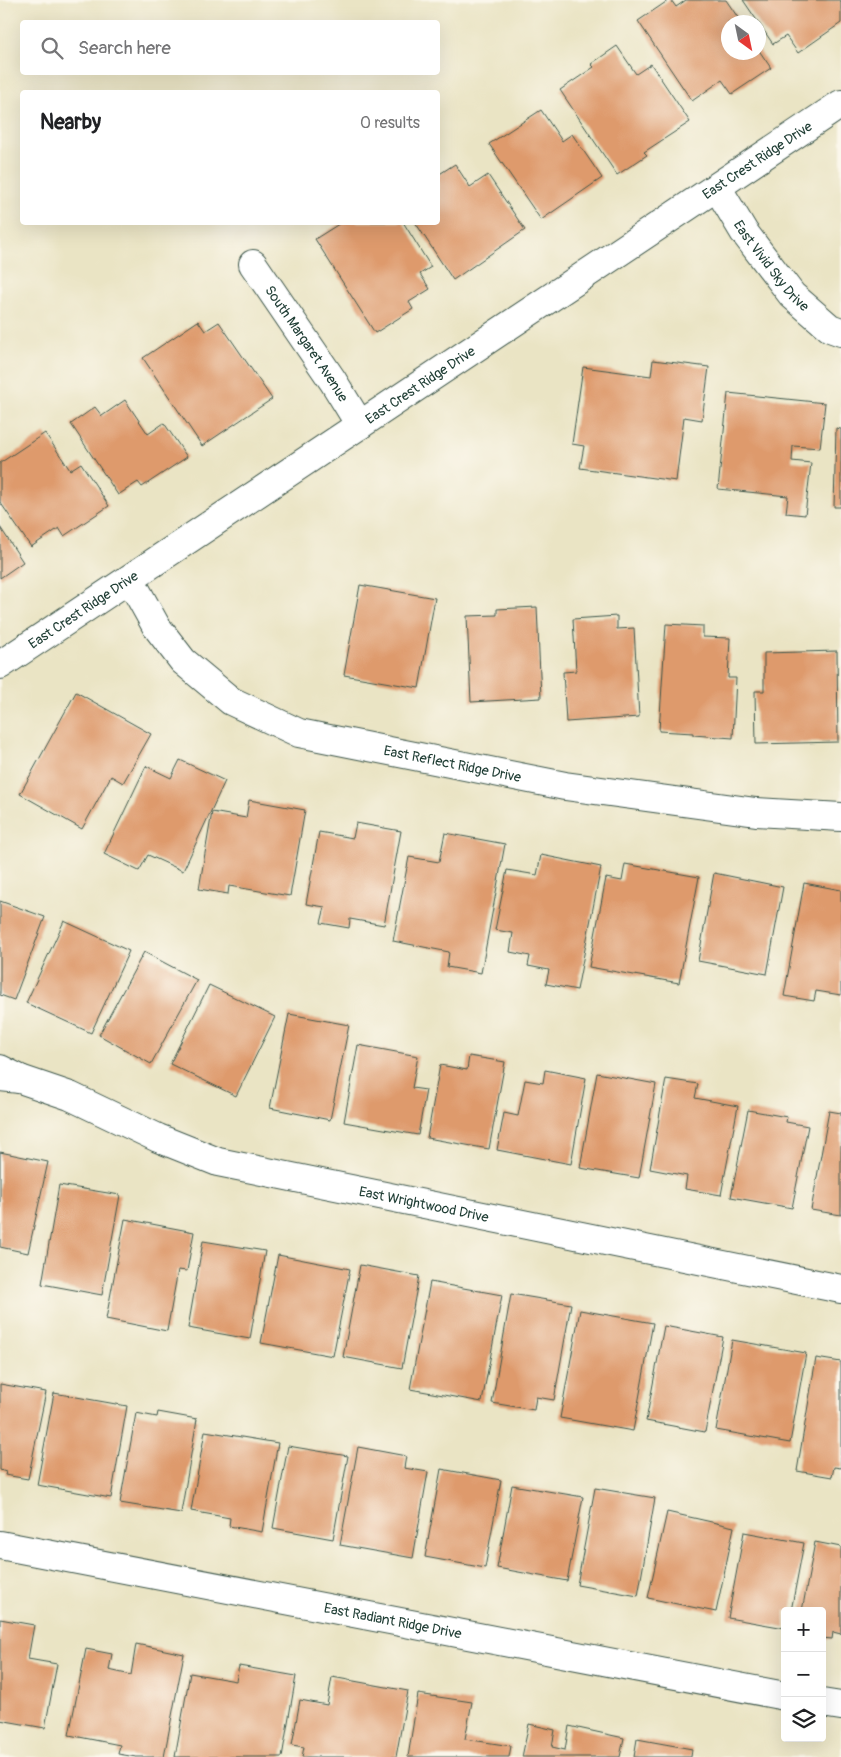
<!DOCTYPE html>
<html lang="en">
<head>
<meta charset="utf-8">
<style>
	body { margin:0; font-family:Pangolin,sans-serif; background:#f6f6f6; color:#202124 }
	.controls { position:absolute; right:15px; bottom:15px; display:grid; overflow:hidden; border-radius:5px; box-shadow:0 5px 20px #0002 }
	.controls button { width:45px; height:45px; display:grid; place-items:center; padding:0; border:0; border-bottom:1px solid #e0e0e0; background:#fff; color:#202124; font:25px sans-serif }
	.compass { position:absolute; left:721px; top:15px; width:45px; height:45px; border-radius:50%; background:#fff; box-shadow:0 5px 20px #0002; rotate:147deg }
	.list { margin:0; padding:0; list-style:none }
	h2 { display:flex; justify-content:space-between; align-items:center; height:65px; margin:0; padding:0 20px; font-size:21px }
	h2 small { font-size:16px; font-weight:400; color:#757577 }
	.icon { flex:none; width:28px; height:28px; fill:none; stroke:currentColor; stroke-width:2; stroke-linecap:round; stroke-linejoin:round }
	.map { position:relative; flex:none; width:841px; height:1757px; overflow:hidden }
	.search { position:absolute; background:#fff; box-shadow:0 5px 20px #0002; left:20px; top:20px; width:420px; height:55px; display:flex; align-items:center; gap:12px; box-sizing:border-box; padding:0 18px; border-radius:5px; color:#757577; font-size:19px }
	.panel { position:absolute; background:#fff; box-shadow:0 5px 20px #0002; left:20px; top:90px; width:420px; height:135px; border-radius:5px }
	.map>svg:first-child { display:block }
</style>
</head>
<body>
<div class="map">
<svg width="841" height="1757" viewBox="0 0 841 1757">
	<rect width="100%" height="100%" fill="#fbf7ec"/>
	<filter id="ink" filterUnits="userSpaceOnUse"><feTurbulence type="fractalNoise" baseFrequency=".02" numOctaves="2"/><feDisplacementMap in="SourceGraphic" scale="10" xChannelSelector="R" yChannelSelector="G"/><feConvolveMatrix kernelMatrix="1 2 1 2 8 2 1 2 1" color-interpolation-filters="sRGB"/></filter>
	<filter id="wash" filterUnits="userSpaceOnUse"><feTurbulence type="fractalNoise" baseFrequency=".0096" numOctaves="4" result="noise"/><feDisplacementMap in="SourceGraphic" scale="20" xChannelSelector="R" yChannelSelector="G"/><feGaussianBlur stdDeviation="1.12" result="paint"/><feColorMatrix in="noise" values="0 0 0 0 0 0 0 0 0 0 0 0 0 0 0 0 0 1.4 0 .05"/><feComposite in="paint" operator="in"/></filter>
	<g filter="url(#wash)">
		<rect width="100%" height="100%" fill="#eae4c4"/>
		<g id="blocks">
			<path fill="#de9a6c" d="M669 0H671L676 7 686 0H726L741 22H728V52H758V49L771 68 732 94 722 80 692 101 638 21Z
				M743 0H840L841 2V23L798 53 786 36 773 44Z
				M617 46 636 74 651 64 690 122 644 152 647 155 617 175 560 90 594 67 591 64Z
				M541 110 562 141 572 134 602 178 541 220 489 144Z
				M455 164 470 187 488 175 525 230 453 280 415 222H438V175Z
				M342 222H403L431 267 420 274 430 289 409 302 413 309 375 333 315 239Z
				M198 321 205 331 219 322 272 399 202 446 143 358Z
				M653 360 709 367 702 420 684 417 676 481 580 468 584 446 572 444 583 367 651 376Z
				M728 393 825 403 820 448 793 446 792 461 811 463 805 515 786 513 788 496 718 489Z
				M125 400 148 434 164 423 187 457 142 487 138 482 118 495 71 424 95 407 102 416Z
				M836 428 841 429V507H834Z
				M45 433 70 470 81 463 109 506 64 536 59 528 31 547 0 502V463Z
				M0 527 23 562 0 578Z
				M360 585 435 598 419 688 344 675Z
				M537 607 541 698 471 702 467 616 497 615V609Z
				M617 616V629L634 628 639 717 566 722 563 672 576 671 573 619Z
				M666 624 703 626V637L730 638 728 678H736L733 738 693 735V733L659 731Z
				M837 651 838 742 756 744 755 691H764V653Z
				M76 692 151 734 123 783 111 776 82 829 20 794Z
				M180 760 225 781 183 871 148 855 139 871 104 854 146 766 171 778Z
				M249 800 305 810 290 896 229 886 228 894 199 889 212 812 246 818Z
				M356 823 401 831 384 925 350 919 349 928 321 923 325 907 306 904 319 832 353 838Z
				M445 833 505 844 481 973 447 967 449 952 393 941 409 857 439 862Z
				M541 855 601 867 577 990 546 984 549 970 528 966 530 956 510 952 513 933 495 930 507 870 537 875Z
				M625 864 699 877 679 983 589 967 606 878 622 881Z
				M714 873 783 887 767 974 698 961Z
				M804 883 841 890V995L816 991 814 1001 784 996Z
				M0 901 45 917 14 1000 0 995Z
				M64 921 129 951 91 1033 26 1003Z
				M144 952 197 980 151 1064 99 1035Z
				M209 985 275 1017 236 1096 170 1064Z
				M289 1014 349 1025 330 1120 270 1108Z
				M358 1045 418 1056 412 1088 426 1090 418 1135 344 1122Z
				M469 1056 505 1062 489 1149 427 1138 440 1065 467 1070Z
				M545 1070 586 1078 571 1164 497 1150 504 1113 518 1116 525 1080 543 1083Z
				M597 1073 656 1084 639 1178 580 1168Z
				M666 1079 698 1084 695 1098 738 1106 721 1195 685 1189 687 1176 650 1169Z
				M748 1110 787 1117 786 1122 808 1126 792 1208 731 1197Z
				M829 1111 841 1113V1215L811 1210Z
				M0 1152 48 1162 28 1253 0 1247Z
				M59 1185 120 1195 102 1295 42 1284Z
				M125 1219 194 1232 187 1271 178 1270 167 1331 106 1319Z
				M203 1241 265 1251 250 1339 188 1328Z
				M278 1255 350 1269 333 1356 261 1343Z
				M360 1265 419 1276 402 1368 343 1357Z
				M430 1282 502 1295 482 1402 410 1389Z
				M511 1294 571 1304 554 1400 536 1397 534 1410 492 1403Z
				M580 1310 653 1323 633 1431 560 1418Z
				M664 1326 723 1337 705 1432 646 1421Z
				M732 1340 806 1353 790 1443 716 1430Z
				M816 1358 841 1362V1468L834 1467 832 1477 797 1471Z
				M0 1384 46 1392 28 1479 5 1475 6 1472 0 1470Z
				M54 1393 127 1406 111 1498 37 1485Z
				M158 1412 197 1419 181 1513 120 1503 136 1413 157 1417Z
				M205 1431 278 1443 262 1532 229 1526 230 1518 191 1511Z
				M288 1446 348 1456 333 1539 273 1528Z
				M358 1447 406 1456 404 1468 428 1472 413 1558 340 1545Z
				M441 1469 501 1480 485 1568 425 1557Z
				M512 1485 583 1497 567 1581 497 1568Z
				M595 1488 655 1498 638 1596 577 1585Z
				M667 1512 734 1527 716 1612 648 1598Z
				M744 1532 804 1543 791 1611H785V1628L728 1618Z
				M815 1542 841 1547V1634L833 1632 832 1639 822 1638V1611H802Z
				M0 1619 34 1625 28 1659 57 1664 45 1728 0 1720Z
				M136 1644 184 1654 164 1757H136L118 1754 120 1745 69 1735 86 1649 112 1654 109 1670 131 1675Z
				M239 1666 296 1676 282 1757H175L190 1673 236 1681Z
				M332 1677 408 1691 396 1757H302L304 1747 292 1745 300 1700 327 1705Z
				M418 1694 472 1702 465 1739 511 1746 509 1757H408Z
				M529 1724 555 1730 552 1747 565 1750 569 1726 624 1738 620 1757H522Z
				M637 1739 692 1749 691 1757H634Z"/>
		</g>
	</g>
	<g filter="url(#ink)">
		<use href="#blocks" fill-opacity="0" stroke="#3d564a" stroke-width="1"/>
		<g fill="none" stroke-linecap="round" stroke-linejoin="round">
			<g stroke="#3d564a" stroke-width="30">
				<g id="street">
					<path id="s1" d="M717 187 744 232 792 295 830 328 841 332"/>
					<path id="s2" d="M253 264 333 381 360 425"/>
					<path id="s3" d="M130 579 156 626 183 661 231 701 299 733 565 786 756 812 841 817"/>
					<path id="s4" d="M0 665 841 104"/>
					<path d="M0 1069 20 1079 0 1077"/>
					<path id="s5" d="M20 1079 70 1096 158 1138 218 1162 841 1289"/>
					<path id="s6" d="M0 1545 785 1696"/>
					<path d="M822 1703 841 1706"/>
				</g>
			</g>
			<use href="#street" stroke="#fff" stroke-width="28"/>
		</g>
	</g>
	<g text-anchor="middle" stroke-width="4" stroke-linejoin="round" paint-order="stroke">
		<g font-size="14" fill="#1f3d34" stroke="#fbf7ec">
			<text dy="5" stroke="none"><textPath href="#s4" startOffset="910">East Crest Ridge Drive</textPath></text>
			<text dy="5" stroke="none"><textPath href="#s1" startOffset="96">East Vivid Sky Drive</textPath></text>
			<text dy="5" stroke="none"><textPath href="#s2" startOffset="96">South Margaret Avenue</textPath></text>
			<text dy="5" stroke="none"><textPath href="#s4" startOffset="505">East Crest Ridge Drive</textPath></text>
			<text dy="5" stroke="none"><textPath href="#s4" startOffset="100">East Crest Ridge Drive</textPath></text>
			<text dy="5" stroke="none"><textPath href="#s3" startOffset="392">East Reflect Ridge Drive</textPath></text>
			<text dy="5" stroke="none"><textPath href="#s5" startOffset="425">East Wrightwood Drive</textPath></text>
			<text dy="5" stroke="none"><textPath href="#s6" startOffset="400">East Radiant Ridge Drive</textPath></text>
		</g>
	</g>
</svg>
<div class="controls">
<button>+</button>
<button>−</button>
<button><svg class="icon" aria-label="layers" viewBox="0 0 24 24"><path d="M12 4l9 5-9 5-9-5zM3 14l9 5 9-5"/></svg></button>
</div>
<svg class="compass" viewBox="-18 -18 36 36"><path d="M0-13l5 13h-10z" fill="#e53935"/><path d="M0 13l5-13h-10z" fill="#757577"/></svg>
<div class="search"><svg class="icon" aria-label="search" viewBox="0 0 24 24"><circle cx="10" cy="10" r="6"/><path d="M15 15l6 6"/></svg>Search here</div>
<section class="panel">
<h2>Nearby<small>0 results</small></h2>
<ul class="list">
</ul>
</section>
</div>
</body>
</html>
